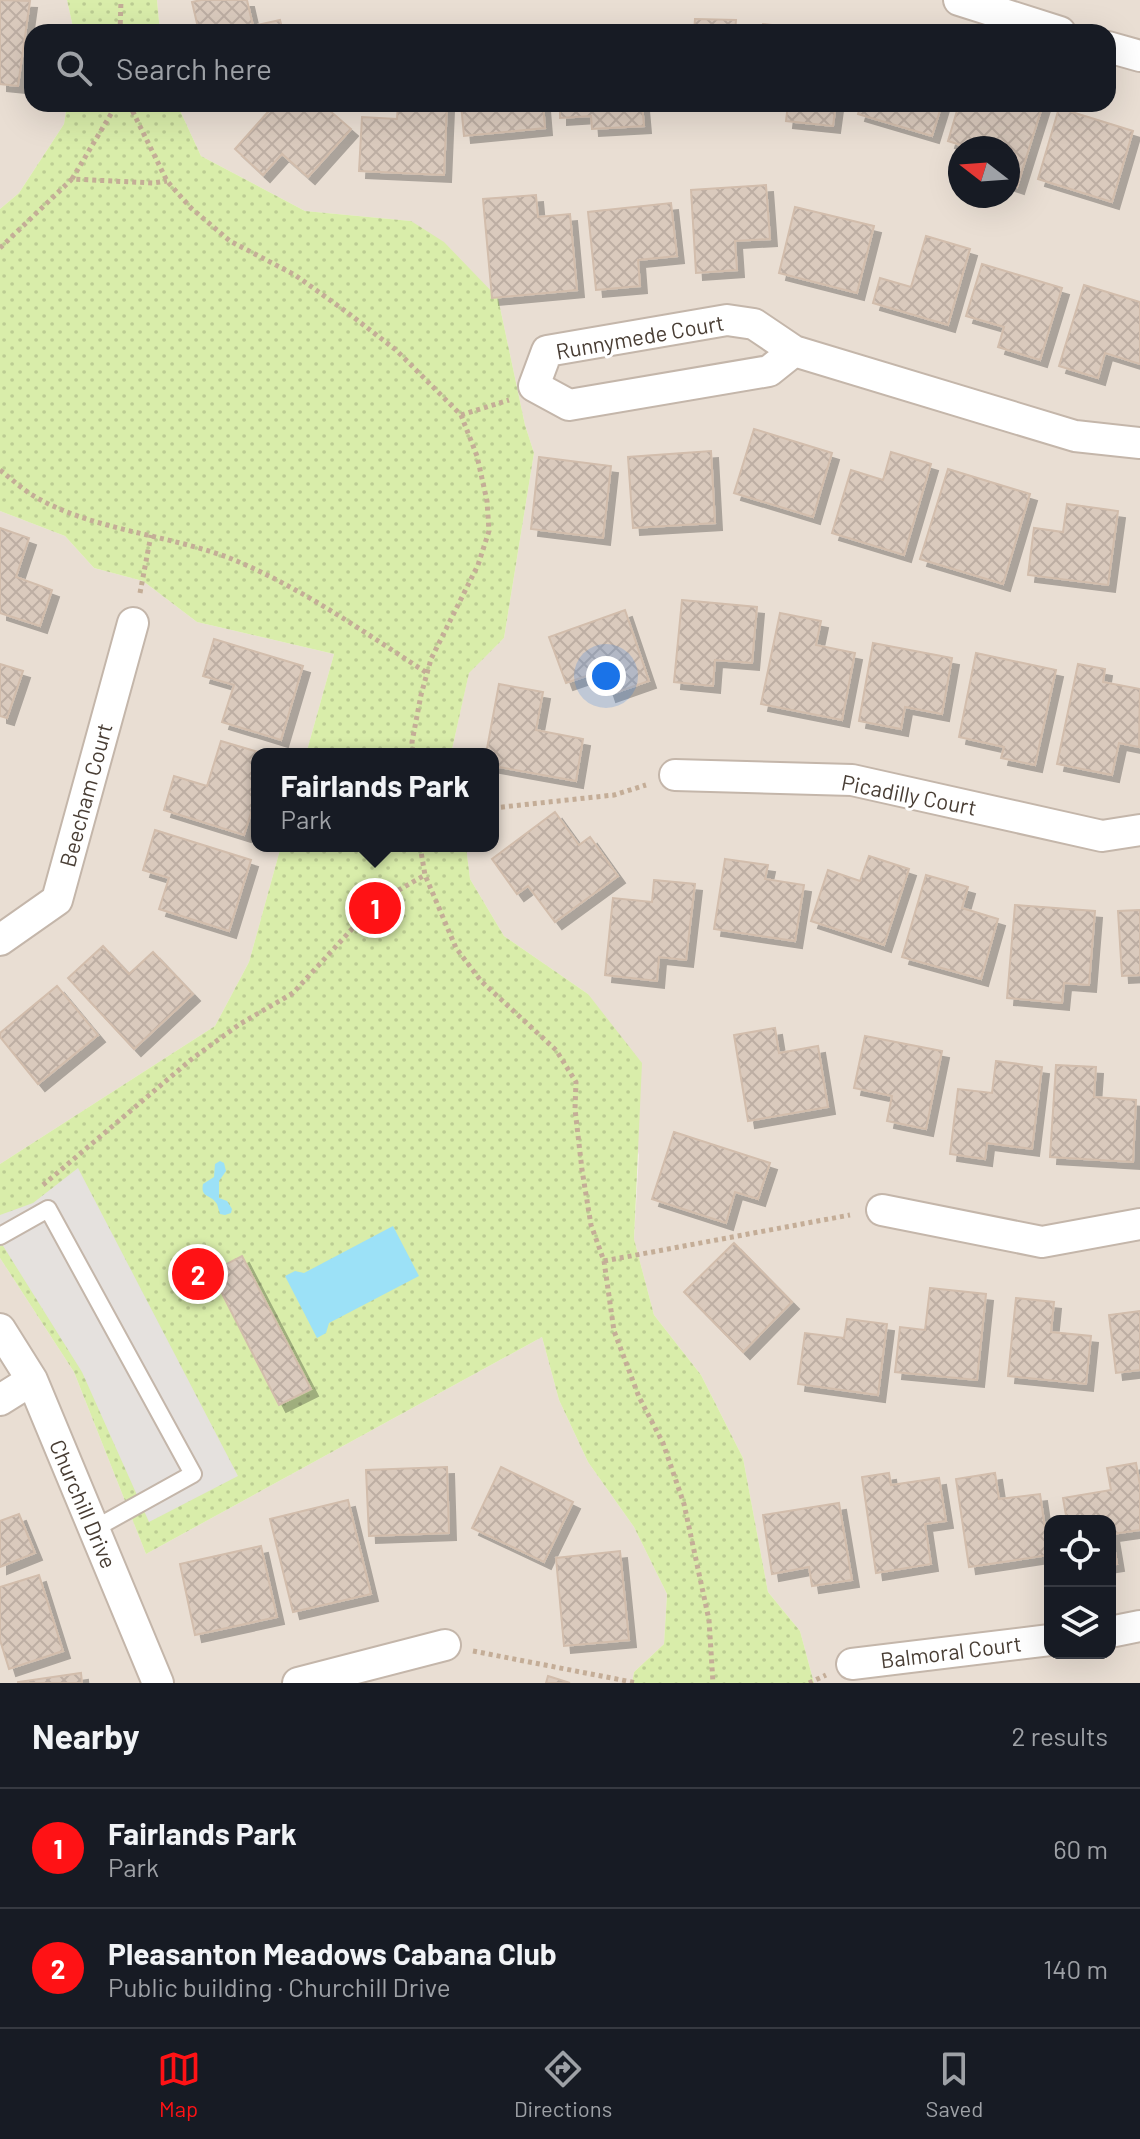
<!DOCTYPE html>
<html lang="en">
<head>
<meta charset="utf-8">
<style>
	body { margin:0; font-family:Barlow,sans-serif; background:#20242c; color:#f1f3f6 }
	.controls { position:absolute; right:24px; bottom:24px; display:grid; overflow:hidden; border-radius:16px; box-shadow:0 8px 32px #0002 }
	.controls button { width:72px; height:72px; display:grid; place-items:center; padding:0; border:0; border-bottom:2px solid #363941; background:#171b24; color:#f1f3f6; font:40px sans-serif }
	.compass { position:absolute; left:948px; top:136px; width:72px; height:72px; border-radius:50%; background:#171b24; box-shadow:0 8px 32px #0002; rotate:287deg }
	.you { position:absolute; left:606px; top:676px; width:28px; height:28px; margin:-20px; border:6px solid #fff; border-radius:50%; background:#1a73e8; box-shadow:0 0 0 12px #1a73e833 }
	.badge { display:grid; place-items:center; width:52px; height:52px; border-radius:50%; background:#ff1215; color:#fff; font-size:26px; font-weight:700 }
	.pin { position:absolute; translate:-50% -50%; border:4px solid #fff; box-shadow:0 2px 8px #0006 }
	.popup { position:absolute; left:251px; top:748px; width:248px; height:104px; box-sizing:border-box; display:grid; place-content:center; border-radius:16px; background:#171b24; filter:drop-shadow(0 2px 6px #0005); font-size:26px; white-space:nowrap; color:#9ea1a6 }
	.popup b { font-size:30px; color:#f1f3f6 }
	.popup::after { content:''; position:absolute; left:50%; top:100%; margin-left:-16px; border:16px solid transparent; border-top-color:#171b24 }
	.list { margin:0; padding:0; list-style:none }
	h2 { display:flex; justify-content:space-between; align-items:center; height:104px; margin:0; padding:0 32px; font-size:34px }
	h2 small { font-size:26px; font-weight:400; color:#9ea1a6 }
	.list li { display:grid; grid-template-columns:52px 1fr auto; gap:24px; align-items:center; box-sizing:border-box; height:120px; padding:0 32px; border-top:2px solid #363941 }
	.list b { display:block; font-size:30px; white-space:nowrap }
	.list p { margin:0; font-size:26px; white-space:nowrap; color:#9ea1a6 }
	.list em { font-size:26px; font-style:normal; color:#9ea1a6 }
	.icon { flex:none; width:44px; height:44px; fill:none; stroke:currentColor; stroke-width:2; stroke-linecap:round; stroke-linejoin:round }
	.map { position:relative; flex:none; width:1140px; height:1683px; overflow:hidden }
	.search { position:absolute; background:#171b24; box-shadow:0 8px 32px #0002; left:24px; right:24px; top:24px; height:88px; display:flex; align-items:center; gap:20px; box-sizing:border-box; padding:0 28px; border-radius:24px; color:#9ea1a6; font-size:30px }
	.sheet { height:344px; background:#171b24 }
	nav { display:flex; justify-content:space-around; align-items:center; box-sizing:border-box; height:112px; border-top:2px solid #363941; background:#171b24; font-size:22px; color:#9ea1a6 }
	nav a { display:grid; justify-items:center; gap:4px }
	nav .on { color:#ff1215 }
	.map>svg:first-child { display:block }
</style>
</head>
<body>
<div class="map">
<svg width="1140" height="1683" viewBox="0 0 1140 1683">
	<defs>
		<pattern id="green-dots" width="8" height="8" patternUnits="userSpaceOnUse" patternTransform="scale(2)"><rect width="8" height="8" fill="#d9edaa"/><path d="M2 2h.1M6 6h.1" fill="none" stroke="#bccc93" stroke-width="1.8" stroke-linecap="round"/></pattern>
		<pattern id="building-cross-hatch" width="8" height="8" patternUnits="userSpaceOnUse" patternTransform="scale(2)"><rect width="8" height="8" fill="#dacabd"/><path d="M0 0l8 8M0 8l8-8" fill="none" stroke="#bdaea3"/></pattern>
		<filter id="shadow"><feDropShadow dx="7" dy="7" stdDeviation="0" flood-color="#0004"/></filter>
	</defs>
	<rect width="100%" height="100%" fill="#f4ede5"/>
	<path fill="#e9ded3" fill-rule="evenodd" d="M0 0H67L74 32H32V104H67L64 124 19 193 0 209Z
		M157 0H1140V1683H814L800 1631 768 1592 743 1458 701 1375 654 1315 634 1239 639 1155 588 994 504 936 470 879 466 846H493V754H451L469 672 504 638 534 453 525 425 498 298 411 221 305 211 201 156 177 104H1108V32H160ZM960 148H1008V196H960ZM1050 1521H1110V1653H1050Z
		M0 511 65 536 94 568 143 581 197 622 334 654 306 754H257V846H281L249 962 215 1026 0 1164Z
		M0 1258 74 1372 146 1554 542 1337 559 1400 588 1462 634 1527 667 1594 664 1644 634 1672 632 1683H0Z"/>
	<path fill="url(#green-dots)" d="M67 0H157L160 32H74Z
		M67 104H177L201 156 305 211 411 221 444 242 498 298 525 425 534 453 504 638 469 673 451 754H306L334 654 197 622 143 581 94 568 65 536 0 511V209L19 193 64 124Z
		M281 846H466L470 879 504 936 588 994 642 1063 634 1239 654 1315 701 1375 743 1458 768 1592 800 1631 814 1683H632L634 1672 664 1644 667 1594 634 1527 588 1462 559 1400 542 1337 146 1554 74 1372 0 1258V1164L215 1026 249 962Z"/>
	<path fill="#e5e1de" d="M78 1168 238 1476 149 1522 82 1372 0 1241V1215L33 1203Z"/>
	<path fill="#9ce1f7" d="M220 1161 224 1163 226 1171 219 1181V1198L227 1201 232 1209 231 1213 225 1215 220 1214C219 1211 218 1207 217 1204 211 1194 200 1198 203 1184L214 1177 215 1164Z
		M393 1226 419 1276 329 1323 326 1333 317 1338 285 1276 295 1271 304 1273Z"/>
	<path fill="url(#building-cross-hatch)" stroke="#d2bdac" stroke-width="2" filter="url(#shadow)" d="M0 0 30 1 18 86 0 84Z
		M201 0H247L253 26 280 20 283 32H199L192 2Z
		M695 19 736 20 735 32H694Z
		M763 24 836 32H762Z
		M275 104H322L351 129 308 177 282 154 263 175 235 149Z
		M398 104H447L444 175 359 171 362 117 397 119Z
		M461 104H543L545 128 464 136Z
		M560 104H642L644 126 592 129 591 116 560 118Z
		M788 104H836L833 126 786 121Z
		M861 104H942L932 136 858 114Z
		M959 104H1043L1017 187 1008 184V148H970L948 141Z
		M1059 108 1133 131 1112 202 1038 179Z
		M766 185 770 239 735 241 737 270 696 273 691 190Z
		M536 195 538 217 570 214 577 290 492 298 483 199Z
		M671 203 677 256 638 260 640 286 596 290 588 212Z
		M795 207 874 226 857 293 779 273Z
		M926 236 970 249 948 325 873 303 880 278 911 287Z
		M982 264 1062 288 1040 360 998 347 1004 327 966 316Z
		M1084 285 1140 302V364L1105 353 1098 378 1059 366Z
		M754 429 832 453 813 517 734 493Z
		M711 451 715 523 633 528 628 457Z
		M891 452 931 464 904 555 832 533 851 470 883 480Z
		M539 457 611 466 603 538 531 529Z
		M948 469 1030 494 1003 584 920 559Z
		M1067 504 1118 511 1108 585 1028 575 1034 528 1063 532Z
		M0 528 29 538 16 577 52 590 40 626 0 613Z
		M682 600 757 607 752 663 715 660 713 686 674 682Z
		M625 610 649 681 609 695 601 671 566 683 549 637Z
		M780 613 821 621 816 645 855 653 842 720 761 704Z
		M214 639 303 666 281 740 222 722 234 685 203 676Z
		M873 643 952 658 942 714 905 707 901 729 859 721Z
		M976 653 1056 670 1035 765 1001 758 1004 747 959 737Z
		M0 664 23 671 7 718 0 716Z
		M1078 664 1105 669 1103 682 1140 689 1139 747 1119 743 1112 775 1057 764Z
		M499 684 543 692 536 730 583 739 576 781 493 766V754H486Z
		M221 741 265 754H257V794L244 835 164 810 174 776 207 786Z
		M555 812 579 845 590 837 618 876 555 922 528 886 517 894 492 859Z
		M155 830 251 860 229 931 159 909 169 878 143 870Z
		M869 856 909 869 884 945 811 921 828 870 860 881Z
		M725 859 768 865 765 879 804 885 795 941 714 929Z
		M926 875 968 887 962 908 998 919 981 979 902 957Z
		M654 880 695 884 686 960 659 957 657 981 605 975 613 898 652 902Z
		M1015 905 1095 911 1089 985 1064 983 1062 1003 1007 998Z
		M1140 910V975L1122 976 1118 911Z
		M103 946 129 974 153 952 193 994 134 1049 68 978Z
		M57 986 98 1035 38 1084 0 1037V1033Z
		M775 1028 779 1053 818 1046 828 1107 748 1121 734 1035Z
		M865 1036 942 1051 926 1129 887 1121 892 1096 854 1088Z
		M996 1061 1042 1067 1032 1149 987 1143 985 1159 950 1154 958 1089 992 1093Z
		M1056 1065 1096 1067 1094 1097 1136 1100 1133 1162 1050 1157Z
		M674 1132 770 1163 758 1199 735 1192 726 1223 652 1199Z
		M734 1243 792 1302 743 1352 684 1292Z
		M242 1256 311 1389 279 1405 211 1272Z
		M930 1288 986 1294 977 1380 895 1372 900 1327 925 1330Z
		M1016 1298 1054 1302 1051 1332 1091 1336 1086 1384 1008 1376Z
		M1140 1311V1370L1116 1373 1109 1315Z
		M847 1319 887 1324 878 1395 798 1384 805 1333 844 1338Z
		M1136 1463 1140 1485V1530L1112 1534 1117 1564 1110 1565V1521H1067L1063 1498 1111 1490 1107 1468Z
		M447 1467 449 1533 369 1536 366 1470Z
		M501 1467 573 1502 544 1562 472 1528Z
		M889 1473 891 1485 939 1478 946 1521 925 1524 931 1564 876 1573 862 1477Z
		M995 1473 999 1499 1040 1494 1049 1555 969 1567 956 1479Z
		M348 1500 371 1594 293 1612 270 1519Z
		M839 1503 852 1580 812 1586 809 1567 772 1574 763 1515Z
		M19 1514 35 1553 0 1567V1521Z
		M261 1546 277 1617 195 1635 180 1564Z
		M620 1551 629 1640 564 1646 556 1558Z
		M39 1575 63 1651 9 1669 0 1640V1587Z
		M81 1673 82 1683H18V1682Z
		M548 1676 570 1683H546Z"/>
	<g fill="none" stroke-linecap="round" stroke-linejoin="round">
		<g stroke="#c4b6aa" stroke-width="20">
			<path id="lane" d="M0 1236 48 1209 193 1474 94 1529"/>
		</g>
		<g stroke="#c4b6aa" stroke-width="34">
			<path id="street" d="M959 0 1060 32
				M1108 47 1140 56
				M794 351 769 371 569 405 534 386 547 351 727 320 754 324 794 351 1075 436 1140 443
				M675 775 852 780 1102 836 1140 830
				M0 940 57 900 133 623
				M882 1210 1042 1242 1140 1224
				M0 1329 32 1380 158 1683
				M0 1400 32 1380
				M1110 1632 1140 1626
				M852 1664 1050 1640
				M298 1683 445 1645"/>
		</g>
		<path stroke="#c4ad97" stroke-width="5" stroke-dasharray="4 4" stroke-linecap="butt" d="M120 32 121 0
			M129 104 167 181 191 208 230 241 295 275 348 313 396 350 461 415 477 456 487 501 489 531 478 565 431 659 421 695 412 742 413 754
			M72 179 117 104
			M0 248 72 179 153 183 167 181
			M461 415 509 400
			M0 470C10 478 19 486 29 493 87 530 168 534 232 559 302 588 364 632 427 673
			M140 593 151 535
			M493 808 614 795 646 785
			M420 846 425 875 456 948 481 981 556 1050 576 1082 575 1109 582 1170 591 1225 604 1261 614 1331 639 1397 663 1443 684 1504 709 1620 713 1683
			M43 1185 193 1058 240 1024 293 993 376 903 425 875
			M604 1261 850 1215
			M473 1651 637 1683
			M809 1683 826 1675"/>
		<use href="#lane" stroke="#fff" stroke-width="16"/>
		<use href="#street" stroke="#fff" stroke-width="30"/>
	</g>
	<g text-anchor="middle" stroke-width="6" stroke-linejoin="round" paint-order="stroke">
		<g font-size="22" fill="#483d34" stroke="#fff">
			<text transform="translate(640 337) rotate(-10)" y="8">Runnymede Court</text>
			<text transform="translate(86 795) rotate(-75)" y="8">Beecham Court</text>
			<text transform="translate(909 795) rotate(11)" y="8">Picadilly Court</text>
			<text transform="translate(83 1504) rotate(67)" y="8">Churchill Drive</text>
			<text transform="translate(951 1652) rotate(-7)" y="8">Balmoral Court</text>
		</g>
	</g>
</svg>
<div class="controls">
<button><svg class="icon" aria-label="locate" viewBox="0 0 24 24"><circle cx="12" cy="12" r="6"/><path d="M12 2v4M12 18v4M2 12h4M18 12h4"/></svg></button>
<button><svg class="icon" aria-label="layers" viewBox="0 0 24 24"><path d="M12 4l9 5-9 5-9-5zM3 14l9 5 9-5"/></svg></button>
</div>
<svg class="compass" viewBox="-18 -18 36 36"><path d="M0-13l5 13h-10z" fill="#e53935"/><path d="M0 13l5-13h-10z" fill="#9ea1a6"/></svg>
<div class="you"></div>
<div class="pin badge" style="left:375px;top:908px">1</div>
<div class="popup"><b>Fairlands Park</b>Park</div>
<div class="pin badge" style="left:198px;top:1274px">2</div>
<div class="search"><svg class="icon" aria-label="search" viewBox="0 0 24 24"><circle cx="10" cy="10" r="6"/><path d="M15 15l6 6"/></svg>Search here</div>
</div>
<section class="sheet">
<h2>Nearby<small>2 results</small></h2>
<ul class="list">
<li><span class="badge">1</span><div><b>Fairlands Park</b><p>Park</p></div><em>60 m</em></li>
<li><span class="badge">2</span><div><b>Pleasanton Meadows Cabana Club</b><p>Public building · Churchill Drive</p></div><em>140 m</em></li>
</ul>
</section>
<nav>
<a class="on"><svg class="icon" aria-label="map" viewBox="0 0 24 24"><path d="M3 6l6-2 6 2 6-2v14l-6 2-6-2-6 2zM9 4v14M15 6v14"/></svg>Map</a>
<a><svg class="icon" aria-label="directions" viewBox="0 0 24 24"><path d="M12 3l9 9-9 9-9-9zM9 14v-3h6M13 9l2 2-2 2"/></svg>Directions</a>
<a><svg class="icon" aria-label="saved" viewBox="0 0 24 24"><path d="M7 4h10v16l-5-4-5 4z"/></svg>Saved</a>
</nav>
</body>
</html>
